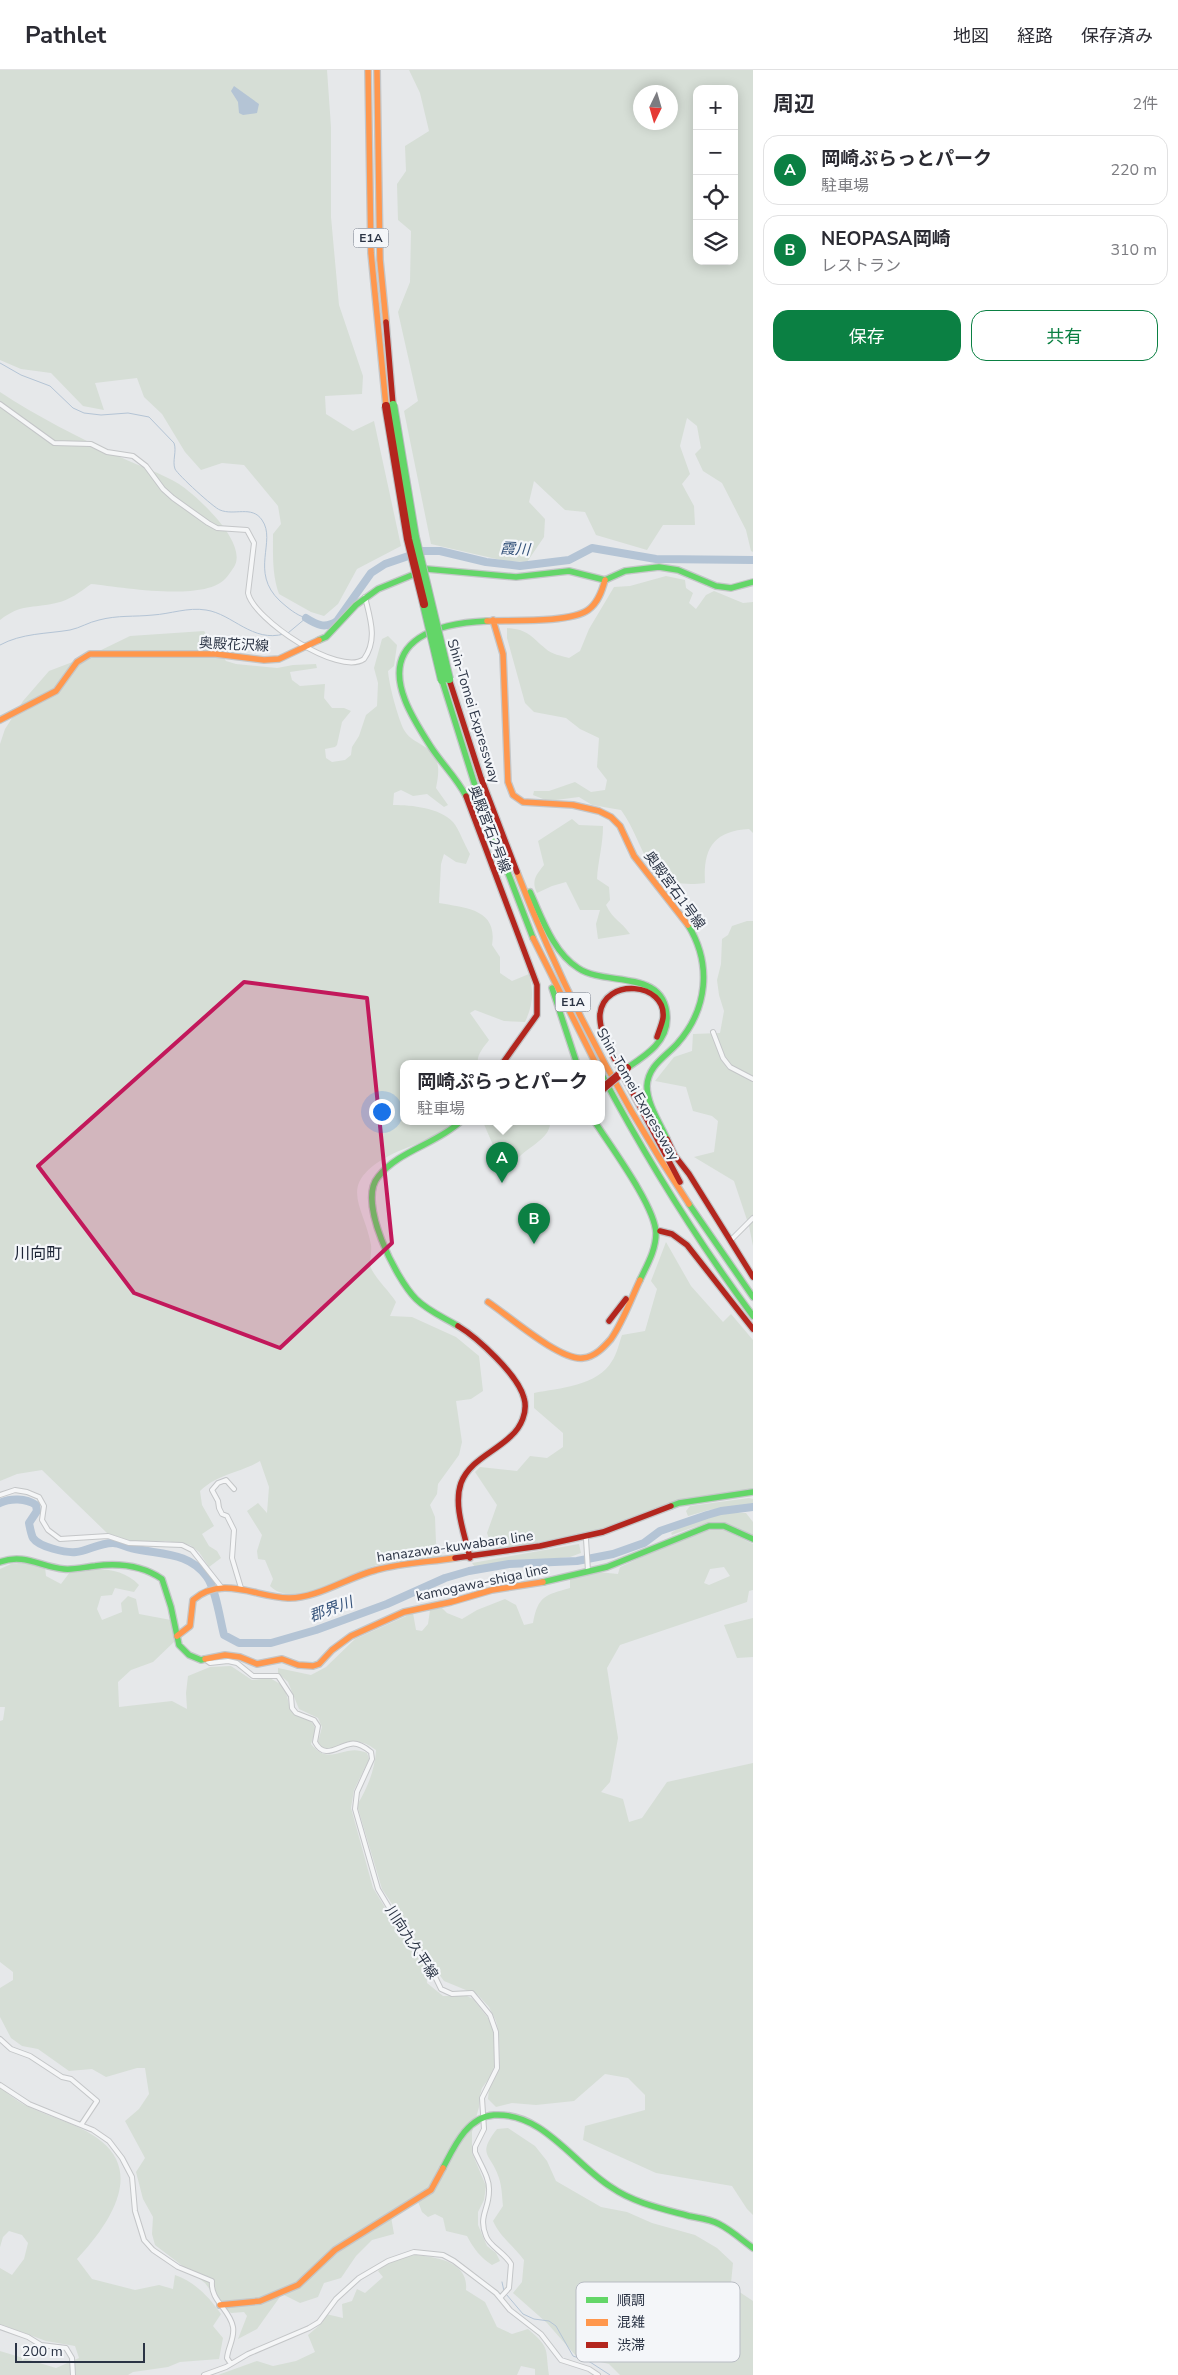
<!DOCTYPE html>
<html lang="ja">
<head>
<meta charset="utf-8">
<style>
	body { margin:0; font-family:"Nunito Sans","Noto Sans JP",sans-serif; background:#f2f2f3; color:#2b2b33 }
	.controls { position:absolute; right:15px; top:15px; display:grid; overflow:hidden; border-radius:10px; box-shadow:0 2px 12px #0003 }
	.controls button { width:45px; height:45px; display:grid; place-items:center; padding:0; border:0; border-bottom:1px solid #e1e1e2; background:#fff; color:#2b2b33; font:25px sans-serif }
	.compass { position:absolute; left:633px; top:15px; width:45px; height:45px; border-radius:50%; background:#fff; box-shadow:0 2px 12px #0003; rotate:185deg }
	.scale { position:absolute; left:15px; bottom:12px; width:130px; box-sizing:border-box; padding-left:5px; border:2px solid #2b3445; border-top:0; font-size:14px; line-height:18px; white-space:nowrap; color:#2b3445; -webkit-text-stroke:4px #f4f6f9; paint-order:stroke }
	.you { position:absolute; left:381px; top:1041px; width:18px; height:18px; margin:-12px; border:4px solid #fff; border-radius:50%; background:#1a73e8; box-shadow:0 0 0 8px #1a73e833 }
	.badge { display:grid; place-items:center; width:32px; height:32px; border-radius:50%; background:#0b8043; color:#fff; font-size:16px; font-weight:700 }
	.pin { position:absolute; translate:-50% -41px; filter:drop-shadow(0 1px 2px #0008) }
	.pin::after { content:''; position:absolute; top:26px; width:18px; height:15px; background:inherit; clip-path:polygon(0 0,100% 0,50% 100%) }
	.popup { position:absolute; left:400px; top:990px; width:205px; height:65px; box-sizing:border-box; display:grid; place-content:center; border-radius:10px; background:#fff; filter:drop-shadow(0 1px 4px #0005); font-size:16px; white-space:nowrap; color:#7c7c81 }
	.popup b { font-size:19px; color:#2b2b33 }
	.popup::after { content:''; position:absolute; left:50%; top:100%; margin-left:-10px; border:10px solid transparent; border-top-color:#fff }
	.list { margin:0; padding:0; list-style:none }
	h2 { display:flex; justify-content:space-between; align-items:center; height:65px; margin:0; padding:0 20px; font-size:21px }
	h2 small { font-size:16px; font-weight:400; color:#7c7c81 }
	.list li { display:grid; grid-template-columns:32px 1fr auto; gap:15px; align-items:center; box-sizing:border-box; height:70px; margin:0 10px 10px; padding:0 10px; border:1px solid #e1e1e2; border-radius:15px }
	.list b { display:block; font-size:19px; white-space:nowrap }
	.list p { margin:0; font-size:16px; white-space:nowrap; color:#7c7c81 }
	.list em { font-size:16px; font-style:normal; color:#7c7c81 }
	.actions { display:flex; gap:10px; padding:15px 20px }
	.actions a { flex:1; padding:11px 0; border:1px solid #0b8043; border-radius:15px; text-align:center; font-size:18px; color:#0b8043 }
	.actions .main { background:#0b8043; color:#fff }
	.icon { flex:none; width:28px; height:28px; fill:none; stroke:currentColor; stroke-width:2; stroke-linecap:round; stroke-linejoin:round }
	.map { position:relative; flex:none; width:753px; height:2305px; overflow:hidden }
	header { display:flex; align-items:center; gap:30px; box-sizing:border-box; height:70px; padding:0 25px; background:#fff; border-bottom:1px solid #e1e1e2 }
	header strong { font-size:24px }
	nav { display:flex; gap:28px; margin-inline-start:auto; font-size:18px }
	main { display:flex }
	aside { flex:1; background:#fff }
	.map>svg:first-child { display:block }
</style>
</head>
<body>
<header>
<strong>Pathlet</strong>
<nav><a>地図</a><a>経路</a><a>保存済み</a></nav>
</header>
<main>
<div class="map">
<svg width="753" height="2305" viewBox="0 0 753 2305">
	<rect width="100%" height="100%" fill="#e6e8ea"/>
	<path fill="#d6ded6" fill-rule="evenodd" d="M0 0H327L331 57V147L339 235 363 306 362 324 325 326 326 344 353 361 374 351 401 476 357 499 338 534 324 546 311 542 279 524C272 505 273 484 273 464L281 454 278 436 244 395 222 393 201 400 185 382 162 344 144 327 137 308 95 313 104 340 83 336 51 303 21 299 0 290Z
		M409 0H753V482L751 481 746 460 722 413 703 401 695 384 701 378 697 356 687 348 680 376 690 404 682 414 694 436 695 455H663L647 480 596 465 585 442 565 440 534 411 529 432 545 449 544 467 527 492 505 491 431 474 404 341 418 331 398 242 410 212 411 161 398 150 397 114 406 101 405 76 429 61 420 23ZM697 19H734V191H697ZM640 22H670V52H640Z
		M0 322C38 347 78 367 120 387 139 396 161 403 179 414 197 426 249 473 234 497 231 501 228 506 225 509 203 532 122 517 91 514 80 522 70 530 56 533 31 539 22 533 0 550Z
		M666 506 685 510 686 518 693 523 689 533 696 539 706 525 714 521 743 533 753 532V763L749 759C713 761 703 779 705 813 642 821 648 777 621 740L592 735 579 727 548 731 533 725 534 721H549L575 712 591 722 605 720 607 710 597 697 599 668 580 659 566 648 534 642 525 633 507 568V558C529 560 530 566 546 579 551 584 562 586 569 588L580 581 589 559 614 517 630 516Z
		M204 561 226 591 236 594 277 598 293 595 316 594 317 598 290 602 292 610 300 616 325 614 324 628 332 638H344L351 641 342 652 337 675 335 677 325 679 326 688 332 692 345 690 351 685 352 677 359 666 366 645 377 636 378 613 374 598 382 569 388 566 397 575 394 596 388 601C389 615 398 648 404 660 411 671 419 672 428 679 441 690 439 703 436 718L448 735 444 737 427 724 413 726 401 720 394 723 393 735C412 735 440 738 453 752 459 759 465 776 470 784L466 794 456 792 444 784 441 794 439 833C466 838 498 839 492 875L500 887V903L512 911 529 904C534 922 533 935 525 952L504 951 475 940 470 943 489 970C484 977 476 985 478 994H403V1052H452C433 1072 407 1075 385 1088 337 1116 364 1136 371 1175 372 1182 369 1191 371 1198 375 1208 390 1222 396 1232L390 1246 412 1247 456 1267 479 1286 483 1321 471 1329 456 1331 462 1372 459 1385 438 1414 437 1424 430 1435 435 1447 436 1473 443 1488C422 1491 393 1490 374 1496 346 1504 294 1540 270 1516L273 1509 265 1490 258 1489 257 1481 262 1465 247 1441 258 1433 267 1443 269 1417 260 1391C238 1404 219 1403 200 1421L202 1435 214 1456 202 1464 209 1476 217 1481 221 1488 209 1497 199 1482 190 1475 166 1471 135 1472 107 1463 42 1400 17 1404 0 1411V674L5 659 23 631 49 601 91 585 130 566Z
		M572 749 579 755 603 756C603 775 598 791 597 809L609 817 610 830 606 835C613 850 621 851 630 864L598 869 596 854 600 840H580L566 812 552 816 537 823C531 811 536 805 544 795L538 771Z
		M747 851H753V1176L749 1156 734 1111 694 1087 714 1082 718 1051 712 1046 693 1041 686 1017 655 1011 674 987 692 981 693 964 720 963 724 941 719 925 717 910 721 894 722 869 728 865 732 856Z
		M483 1052H550C551 1070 523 1078 513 1094H504L496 1082Z
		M666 1172 691 1216 723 1252 731 1244 753 1270V1420L677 1431 603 1459 500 1480 490 1471 487 1463 497 1435 475 1402 480 1397 517 1401 530 1386 547 1388 563 1377V1363L534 1338V1323C559 1318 598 1316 612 1291 617 1284 619 1273 622 1265L645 1261 657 1219 651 1211Z
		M749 1428 753 1429V1435L709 1440 688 1446 686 1441 690 1436Z
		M724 1442 746 1443 753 1452V1467C713 1449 713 1450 672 1465L671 1463 680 1457Z
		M710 1460H724L753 1474V1520L749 1521 747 1532 620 1575 607 1598 618 1668 610 1712 601 1722 623 1729 629 1752 642 1748 667 1712 753 1693V2145L747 2139 732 2116 656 2103 583 2070 585 2056 645 2040V2025L628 2008 605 2004 574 2031 536 2035 512 2033 496 2037 488 2029 489 2018 500 1996 499 1964 496 1951 489 1937 478 1925 444 1911 406 1859 400 1846 382 1819 357 1735C367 1719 375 1700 376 1680 351 1661 345 1681 322 1678L318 1672 322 1657 318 1648 299 1639 288 1612 278 1603V1598L311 1605 326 1597 355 1569 413 1543 416 1560 422 1561 428 1554 430 1540 442 1538 447 1543 462 1549 477 1540 505 1529 516 1535 524 1555 533 1553C538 1526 545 1525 570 1518V1508L598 1502 618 1504 620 1497 691 1465ZM724 1497 730 1506 709 1515 704 1513 710 1499Z
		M579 1474 581 1483 570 1487 475 1497 472 1493Z
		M28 1492 45 1497 46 1506 61 1514 70 1502C94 1498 121 1496 139 1515L134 1522 115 1518 112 1525 101 1526 97 1539 102 1550 122 1542 121 1533 128 1526 136 1529 139 1544 171 1550 175 1571 153 1592 131 1600 118 1612 119 1637 172 1631 187 1639 186 1623 188 1606 210 1597 231 1596 252 1610 270 1608C273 1610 278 1612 281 1615 295 1632 280 1644 310 1650L316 1659 311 1674C330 1698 344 1672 367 1683L369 1689 354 1720 351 1738 373 1818 397 1857 394 1861 400 1868 403 1865 426 1898 427 1913 443 1926H467L473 1929 488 1948 494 1961V1997L493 2003 482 2018 480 2025 479 2037 472 2062V2083L486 2116 484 2130 478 2142V2155L487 2176 496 2183 500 2191 492 2195C480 2187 474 2179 467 2166L446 2161 443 2148 435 2144 428 2147 422 2142 417 2129 390 2141 394 2164 372 2170 356 2186 341 2208 324 2213 318 2227 300 2233 282 2224 257 2259 238 2269 247 2246 244 2242 231 2243 219 2232 205 2213 155 2175 152 2164 153 2147 143 2129 136 2102 145 2088 125 2051 139 2039 149 2024 145 1998H137L106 2007 92 1999 69 2001 38 1979 22 1976 11 1968 0 1947V1918L13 1910V1902L0 1892V1651L3 1650 5 1637H0V1499L11 1494Z
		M753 1548V1587L737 1588 724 1555Z
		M0 2017C6 2022 12 2027 18 2031 44 2047 78 2052 101 2071 145 2106 105 2159 77 2189L92 2209 135 2220 159 2215 173 2219 175 2205C195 2212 209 2227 221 2244L213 2256 223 2268 219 2289 180 2292 168 2297 133 2302 128 2305H0V2281L56 2298 79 2288 75 2276 46 2271 0 2254V2198L12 2205 24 2189 28 2173 22 2165 9 2161 3 2167 0 2177Z
		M508 2058 535 2076 547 2091 556 2111 601 2137 627 2142 652 2153 695 2165 717 2178 733 2193 731 2213 738 2221 753 2231V2305H620L609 2294 576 2286 547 2253 513 2223 522 2212 524 2190C514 2176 500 2167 493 2151L503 2136C502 2127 502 2117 499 2108 491 2083 476 2086 497 2059Z
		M416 2185C437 2187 469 2192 466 2220L485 2232 497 2257 512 2264 528 2259C551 2279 545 2278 549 2305H535V2299L521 2296 517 2305H218L257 2291 273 2296 296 2291 315 2282 308 2265 322 2253 326 2244 343 2248 342 2234 352 2231 357 2219 365 2223 383 2207 378 2201C389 2189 400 2186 416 2185Z"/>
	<path fill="#b4c4d5" d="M234 16 259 34 257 43 243 45 239 43 238 32 231 21Z"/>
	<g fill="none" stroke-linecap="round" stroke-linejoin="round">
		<path stroke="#b4c4d5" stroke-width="1" d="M0 293 21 305 50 316 73 338 84 343 101 345 128 343 149 347 174 373C177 381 172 391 175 399 178 405 214 438 220 440 234 446 252 435 262 450 277 471 249 502 280 531 288 538 296 545 306 548L288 563
			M0 575C22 563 46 564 70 560 80 558 89 552 99 550 118 545 134 547 153 545 170 544 188 537 206 540 233 544 252 573 284 564
			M502 2212 504 2221
			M506 2224 523 2244 534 2249 549 2251 556 2256 573 2286 590 2292 610 2305"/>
		<path stroke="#b4c4d5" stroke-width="8" d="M306 548C317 555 325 559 337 551L371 503 385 494 423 481H440L486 492 520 496 569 490 592 478 656 489 753 490
			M0 1433C10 1428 26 1428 36 1435L37 1441 29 1453C30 1458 31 1464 33 1468 39 1477 66 1483 76 1482 87 1481 99 1473 113 1473 119 1473 125 1477 131 1478 159 1485 189 1481 207 1507 216 1519 220 1550 224 1565L239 1573H271L316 1560 387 1534 445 1508 469 1501 509 1494 577 1491 613 1484 644 1473 660 1461 707 1445 721 1441 753 1437"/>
		<g stroke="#c4c6c8" stroke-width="6">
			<path id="street" d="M0 334 54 373 91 374 107 382 133 386 146 396 163 419 173 428 208 453 217 458 247 460 254 473 248 523C253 549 339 607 364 589 378 570 370 548 365 527
				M713 962 723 988 730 997 753 1009
				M733 1168 753 1148
				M234 1419 226 1410 218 1413 212 1420 218 1431 219 1438 222 1444 227 1446 234 1460 232 1488 241 1518
				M0 1425 15 1420 27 1422 39 1427 44 1436 42 1450 48 1460 60 1469 108 1466 129 1473 182 1475 192 1480 222 1518
				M586 1469 588 1501
				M206 1590 210 1593 228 1591 237 1593 253 1606H278L291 1626 292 1638 296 1643 314 1650 318 1656 315 1672C324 1690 338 1676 350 1674 357 1672 366 1678 371 1682L372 1689 357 1722 355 1739 378 1819 402 1859 428 1892 441 1919 452 1924 472 1923 490 1945 496 1962 497 1998 482 2028 484 2059 475 2077V2082C480 2094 490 2108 489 2121 489 2140 478 2146 486 2166 489 2176 505 2183 511 2194L509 2218 500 2228
				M0 1969 11 1979 30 1986 62 2007 71 2009 97 2031 81 2055
				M0 2015 29 2034 93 2060 109 2071 122 2088 132 2107 135 2141 144 2170 153 2180 178 2197 212 2211C210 2231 230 2239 233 2257 235 2268 228 2277 227 2288L231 2294
				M0 2257 28 2267 41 2275 66 2278 72 2288 73 2305
				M204 2305 226 2297 248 2284 309 2258 319 2252 336 2229 359 2208 388 2191 414 2182 443 2185 454 2191 496 2223 510 2240 541 2264 561 2290 589 2299 598 2305"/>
		</g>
		<g stroke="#c4c6c8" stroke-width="8">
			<path id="fast" d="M319 570 326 567 356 535 378 519 427 499 516 507 569 501 605 510 625 501 659 497 678 500 716 516 731 518 753 512
				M442 610 478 725 533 868
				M466 726C456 707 442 694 431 677 422 663 411 646 405 630 381 568 439 553 487 551
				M530 822C542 848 553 882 578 898 606 917 665 898 667 947 668 972 645 986 627 998
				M552 918 577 994
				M601 1003C646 1088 696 1169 753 1246
				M595 1052C611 1077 655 1136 656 1163 656 1180 647 1195 640 1210
				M667 1069C660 1053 647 1034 647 1016 648 996 665 987 677 974 708 939 712 894 688 855
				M689 1134 753 1227
				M458 1256C443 1247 428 1241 416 1229 396 1209 357 1132 378 1107 398 1081 436 1074 460 1052
				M671 1436 679 1433 753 1422
				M0 1492C24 1483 41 1497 64 1499 74 1500 85 1497 95 1496 118 1493 143 1496 162 1509L171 1537 179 1575 189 1585 201 1590 205 1589
				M543 1512 607 1497 709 1456H724L753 1469
				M443 2098C454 2077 467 2047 494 2045 543 2042 573 2093 611 2117 634 2133 663 2139 689 2146 699 2148 710 2149 719 2154 731 2160 742 2170 753 2178"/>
		</g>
		<g stroke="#c4c6c8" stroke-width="8">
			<path id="slow" d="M368 0 371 183 386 336
				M377 0 380 190 386 252
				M493 550 503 584 508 712 513 725 523 732 573 735 599 741 611 747 620 756 634 786 688 855
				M487 551C511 550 570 553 588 540 598 533 602 521 605 510
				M0 650 56 621 77 592 90 584H216L264 590 279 589 319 570
				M517 802C562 919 620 1030 689 1134
				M533 868 596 994
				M488 1232C509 1246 560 1291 583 1288 595 1287 604 1277 611 1269 623 1252 631 1229 640 1210
				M177 1566 190 1556 193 1530C222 1505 256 1527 288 1528 316 1529 348 1507 376 1500 401 1493 429 1492 455 1488
				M205 1589 225 1585 240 1587 257 1594 282 1589 298 1595 313 1596 319 1594 332 1580 351 1566 404 1542 451 1532 492 1520 543 1512
				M220 2235 260 2231 298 2215 335 2180 431 2120 443 2098"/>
		</g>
		<g stroke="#c4c6c8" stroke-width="8">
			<path id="jam" d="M386 252 393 335
				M449 609 481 708 517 802
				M466 726 537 915V945L502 994
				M657 967C659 961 662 954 663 948 667 912 604 907 600 944 599 951 602 960 603 967L680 1112
				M667 1069 675 1086 689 1104 753 1207
				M660 1161 672 1164 687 1175 753 1259
				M609 1251 626 1229
				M458 1256C478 1268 518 1305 524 1328 528 1342 521 1357 511 1366 495 1382 470 1390 461 1413 453 1436 465 1465 470 1488
				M455 1488 540 1476 603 1462 671 1436"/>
		</g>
		<use href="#street" stroke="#f5f6f7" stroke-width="4"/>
		<use href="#fast" stroke="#63d668" stroke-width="5.5"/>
		<use href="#slow" stroke="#ff974d" stroke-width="5.5"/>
		<use href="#jam" stroke="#b3261e" stroke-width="5.5"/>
		<g stroke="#b8bbbf" stroke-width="10" stroke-linecap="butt">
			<path id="fast-bridge" d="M393 335 415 467 449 609
				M424 534 442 610"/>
		</g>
		<g stroke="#b8bbbf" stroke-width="10" stroke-linecap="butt">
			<path id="jam-bridge" d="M386 336 408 469 424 534
				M601 1020 627 998"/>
		</g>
		<use href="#fast-bridge" stroke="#63d668" stroke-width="8"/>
		<use href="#jam-bridge" stroke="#b3261e" stroke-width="8"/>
	</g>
	<path fill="#c2185b" fill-opacity="0.2" stroke="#c2185b" stroke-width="4" stroke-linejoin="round" d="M244 912 367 928 392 1173 280 1278 134 1223 38 1096Z"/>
	<g text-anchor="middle" stroke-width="4.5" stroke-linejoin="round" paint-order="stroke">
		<g fill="#f4f6f9" stroke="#676e7b" stroke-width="1">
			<rect x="353.5" y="158.5" width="35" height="19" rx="4"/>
			<rect x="555.5" y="922.5" width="35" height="19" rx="4"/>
		</g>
		<g font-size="12" font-weight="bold" fill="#2b3445">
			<text x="371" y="172">E1A</text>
			<text x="573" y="936">E1A</text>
		</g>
		<g font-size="14" fill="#2b3445" stroke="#f4f6f9">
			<text transform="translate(234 574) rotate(3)" y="5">奥殿花沢線</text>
			<text transform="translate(474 641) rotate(73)" y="5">Shin-Tomei Expressway</text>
			<text transform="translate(490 759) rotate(69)" y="5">奥殿宮石2号線</text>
			<text transform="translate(675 820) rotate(54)" y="5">奥殿宮石1号線</text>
			<text transform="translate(638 1024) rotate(60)" y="5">Shin-Tomei Expressway</text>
			<text transform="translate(455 1476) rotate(-8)" y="5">hanazawa-kuwabara line</text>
			<text transform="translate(482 1512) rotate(-12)" y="5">kamogawa-shiga line</text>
			<text transform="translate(412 1872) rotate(57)" y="5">川向九久平線</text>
		</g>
		<g font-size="15" font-style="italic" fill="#34527a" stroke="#f4f6f9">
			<text transform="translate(515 479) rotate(3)" y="5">霞川</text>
			<text transform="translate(331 1539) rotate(-20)" y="5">郡界川</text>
		</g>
		<g font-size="16" fill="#1d2536" stroke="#f4f6f9">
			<text x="38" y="1189">川向町</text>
		</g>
	</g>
	<rect x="576" y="2212" width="164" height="80" rx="8" fill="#f4f6f9" stroke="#b8bcc3" stroke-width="1"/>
	<rect x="586" y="2227" width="22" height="6" fill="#63d668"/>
	<rect x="586" y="2249" width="22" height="7" fill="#ff974d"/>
	<rect x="586" y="2272" width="22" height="6" fill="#b3261e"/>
	<g font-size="14" fill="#2b3445">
		<text x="617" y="2235">順調</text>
		<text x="617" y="2257">混雑</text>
		<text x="617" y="2280">渋滞</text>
	</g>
</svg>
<div class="controls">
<button>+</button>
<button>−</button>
<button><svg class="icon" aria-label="locate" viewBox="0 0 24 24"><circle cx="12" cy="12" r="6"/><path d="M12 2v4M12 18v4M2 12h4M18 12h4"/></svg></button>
<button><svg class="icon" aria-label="layers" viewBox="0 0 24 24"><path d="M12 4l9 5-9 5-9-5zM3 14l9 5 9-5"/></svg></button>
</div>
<svg class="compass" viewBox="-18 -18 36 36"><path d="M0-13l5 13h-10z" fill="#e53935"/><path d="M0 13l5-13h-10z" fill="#7c7c81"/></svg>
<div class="scale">200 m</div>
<div class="you"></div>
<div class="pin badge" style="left:502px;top:1113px">A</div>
<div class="popup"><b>岡崎ぷらっとパーク</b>駐車場</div>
<div class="pin badge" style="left:534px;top:1174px">B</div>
</div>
<aside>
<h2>周辺<small>2件</small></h2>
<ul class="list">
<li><span class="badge">A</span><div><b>岡崎ぷらっとパーク</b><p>駐車場</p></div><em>220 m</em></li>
<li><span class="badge">B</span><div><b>NEOPASA岡崎</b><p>レストラン</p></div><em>310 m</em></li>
</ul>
<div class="actions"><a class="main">保存</a><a>共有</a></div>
</aside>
</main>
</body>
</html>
